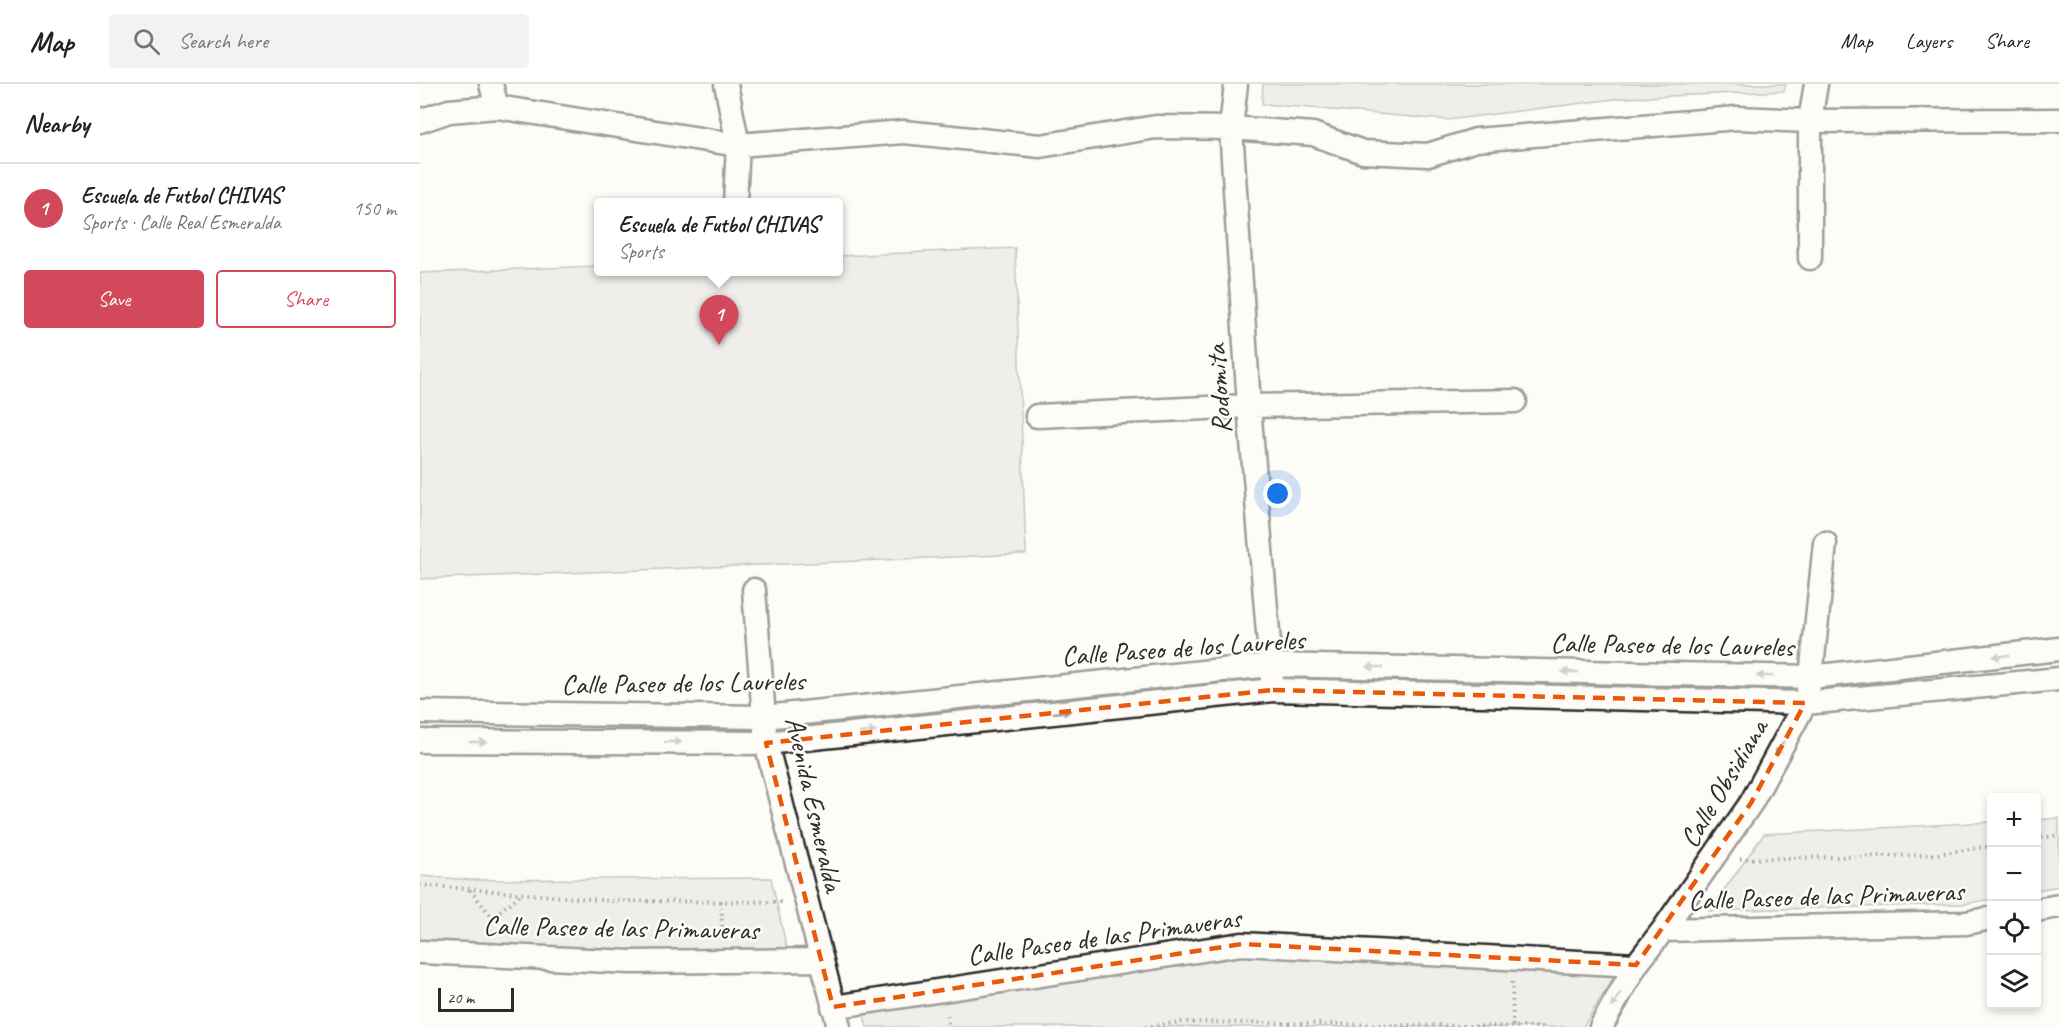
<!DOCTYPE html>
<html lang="en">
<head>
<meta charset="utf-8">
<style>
	body { margin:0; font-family:Caveat,sans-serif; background:#f2f2f2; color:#222 }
	.controls { position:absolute; right:18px; bottom:18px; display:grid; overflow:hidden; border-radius:6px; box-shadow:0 3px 9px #0003 }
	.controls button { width:54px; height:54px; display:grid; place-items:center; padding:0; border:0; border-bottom:2px solid #e0e0e0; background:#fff; color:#222; font:30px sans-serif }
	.scale { position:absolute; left:18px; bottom:15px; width:76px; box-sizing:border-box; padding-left:6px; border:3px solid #2b2b2b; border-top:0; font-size:16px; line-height:21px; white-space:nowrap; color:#2b2b2b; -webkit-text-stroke:4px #fdfcf7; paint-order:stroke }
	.you { position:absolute; left:858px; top:410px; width:21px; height:21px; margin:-15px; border:4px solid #fff; border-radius:50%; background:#1a73e8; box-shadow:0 0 0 9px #1a73e833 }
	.badge { display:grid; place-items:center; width:39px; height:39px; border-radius:50%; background:#d1495b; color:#fff; font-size:20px; font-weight:700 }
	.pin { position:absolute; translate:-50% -50px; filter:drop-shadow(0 2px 3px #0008) }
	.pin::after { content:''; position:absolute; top:32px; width:21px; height:18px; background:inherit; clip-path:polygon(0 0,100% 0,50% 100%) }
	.popup { position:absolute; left:174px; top:114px; width:249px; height:78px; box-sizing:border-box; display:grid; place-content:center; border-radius:6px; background:#fff; filter:drop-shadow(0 2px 4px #0005); font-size:20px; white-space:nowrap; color:#767676 }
	.popup b { font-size:22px; color:#222 }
	.popup::after { content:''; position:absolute; left:50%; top:100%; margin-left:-12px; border:12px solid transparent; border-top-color:#fff }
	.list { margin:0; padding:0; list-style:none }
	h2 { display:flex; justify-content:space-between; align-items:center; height:78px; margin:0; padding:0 24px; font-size:26px }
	h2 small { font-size:20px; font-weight:400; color:#767676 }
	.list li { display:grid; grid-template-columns:39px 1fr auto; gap:18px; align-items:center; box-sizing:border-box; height:90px; padding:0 24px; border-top:2px solid #e0e0e0 }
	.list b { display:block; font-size:22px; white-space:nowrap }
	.list p { margin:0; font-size:20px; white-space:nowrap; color:#767676 }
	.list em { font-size:20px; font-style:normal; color:#767676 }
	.actions { display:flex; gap:12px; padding:18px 24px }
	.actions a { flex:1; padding:14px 0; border:2px solid #d1495b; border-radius:6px; text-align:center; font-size:21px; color:#d1495b }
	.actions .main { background:#d1495b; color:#fff }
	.icon { flex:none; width:33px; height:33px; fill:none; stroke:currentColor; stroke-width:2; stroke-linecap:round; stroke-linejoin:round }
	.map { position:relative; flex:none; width:1639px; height:943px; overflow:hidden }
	header { display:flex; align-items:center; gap:36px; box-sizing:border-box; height:84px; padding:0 30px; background:#fff; border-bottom:2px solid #e0e0e0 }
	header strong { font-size:28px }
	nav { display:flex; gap:33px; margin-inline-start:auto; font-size:21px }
	.search { width:420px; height:54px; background:#f2f2f2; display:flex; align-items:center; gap:15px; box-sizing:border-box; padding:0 21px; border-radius:6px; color:#767676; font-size:22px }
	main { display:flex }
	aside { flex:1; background:#fff }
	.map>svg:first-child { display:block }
</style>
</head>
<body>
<header>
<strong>Map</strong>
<div class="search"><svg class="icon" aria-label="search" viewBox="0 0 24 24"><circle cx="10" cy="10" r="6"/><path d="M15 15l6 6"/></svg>Search here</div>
<nav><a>Map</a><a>Layers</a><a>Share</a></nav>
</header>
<main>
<aside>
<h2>Nearby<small></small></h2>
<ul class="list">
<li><span class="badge">1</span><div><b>Escuela de Futbol CHIVAS</b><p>Sports · Calle Real Esmeralda</p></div><em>150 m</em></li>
</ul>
<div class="actions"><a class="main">Save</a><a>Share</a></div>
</aside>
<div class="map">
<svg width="1639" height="943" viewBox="0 0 1639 943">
	<rect width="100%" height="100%" fill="#fdfcf7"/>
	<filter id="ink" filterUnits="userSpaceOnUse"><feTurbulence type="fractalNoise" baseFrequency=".0167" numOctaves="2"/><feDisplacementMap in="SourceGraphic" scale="12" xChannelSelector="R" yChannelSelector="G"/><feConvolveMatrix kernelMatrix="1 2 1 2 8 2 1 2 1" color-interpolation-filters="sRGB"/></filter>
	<g filter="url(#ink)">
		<path fill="#dfdeda" stroke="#858482" stroke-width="1.5" d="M843 0H1366L1364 7 1203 14 1027 36 842 20Z
			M595 164 606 470 0 495V189L179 182V188H419V172Z
			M1639 734V802L1617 806V736Z
			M1571 738V815L1545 820 1289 827 1344 750Z
			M0 792 52 796 351 794 368 870 201 873 0 857Z
			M830 870 1195 891 1163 943H447L443 927Z"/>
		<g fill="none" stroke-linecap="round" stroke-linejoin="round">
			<g stroke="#2b2b2b" stroke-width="27">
				<path id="street" d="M71 0 77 23
					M306 0 318 61 315 118
					M816 0 811 44 829 322 852 596
					M0 37 29 27 77 23 318 61 484 48 620 62 736 43 811 44 893 50 943 68 1008 71 1056 56 1317 34 1390 37 1639 36
					M1390 174V37L1396 0
					M617 332 829 322 1095 317
					M334 506 346 659 419 943
					M0 628 344 633 851 581 1391 593 1639 565
					M0 657 346 659 853 606 1385 619 1639 595
					M1616 826 1639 822
					M1243 846 1546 839 1572 834
					M0 868 211 878 401 876
					M413 923 822 860 1216 881
					M1181 943 1216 881 1243 846 1331 719 1385 619 1391 593 1405 459"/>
			</g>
			<path stroke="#2b2b2b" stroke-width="4" stroke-dasharray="1.5 4.5" stroke-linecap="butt" d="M1616 755 1639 751
				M1320 775 1510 771 1572 762
				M0 801 192 817 365 818
				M50 806 72 833
				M301 817 303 855
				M71 847 72 833 102 810
				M1092 898 1093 943
				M527 932 529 943
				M725 943 762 938 1124 943"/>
			<use href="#street" stroke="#fdfcf7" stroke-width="22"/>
		</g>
		<defs><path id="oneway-solid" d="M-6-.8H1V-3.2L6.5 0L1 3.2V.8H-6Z" transform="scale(1.5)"/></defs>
		<g fill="#9e9e9b">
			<use href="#oneway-solid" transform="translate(1581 572) rotate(174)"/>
			<use href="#oneway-solid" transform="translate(955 583) rotate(-179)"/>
			<use href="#oneway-solid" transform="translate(1150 588) rotate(-179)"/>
			<use href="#oneway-solid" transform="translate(1345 592) rotate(-179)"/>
			<use href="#oneway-solid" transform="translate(642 628) rotate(-6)"/>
			<use href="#oneway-solid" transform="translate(448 648) rotate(-6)"/>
			<use href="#oneway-solid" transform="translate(58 658)"/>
			<use href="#oneway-solid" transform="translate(253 658)"/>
			<use href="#oneway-solid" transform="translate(1360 665) rotate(118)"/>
			<use href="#oneway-solid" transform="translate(1196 916) rotate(119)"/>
		</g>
	</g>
	<path d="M0 0H1639V943H0ZM853 606 1385 619 1331 719 1216 881 822 860 413 923 346 659Z" fill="#fdfcf7" fill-opacity=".55" fill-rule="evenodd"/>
	<path fill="none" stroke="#e8590c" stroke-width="4.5" stroke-dasharray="12 8" stroke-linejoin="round" d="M853 606 1385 619 1331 719 1216 881 822 860 413 923 346 659Z"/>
	<g text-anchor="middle" stroke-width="5" stroke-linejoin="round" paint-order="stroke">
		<g font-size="28" fill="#2b2b2b" stroke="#fdfcf7">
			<text transform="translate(798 305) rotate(-94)" y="10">Rodomita</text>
			<text transform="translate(1252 560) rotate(1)" y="10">Calle Paseo de los Laureles</text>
			<text transform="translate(763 563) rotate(-4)" y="10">Calle Paseo de los Laureles</text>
			<text transform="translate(263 598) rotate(-1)" y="10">Calle Paseo de los Laureles</text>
			<text transform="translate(1303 699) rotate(-59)" y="10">Calle Obsidiana</text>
			<text transform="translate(395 720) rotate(77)" y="10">Avenida Esmeralda</text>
			<text transform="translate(1406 811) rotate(-2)" y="10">Calle Paseo de las Primaveras</text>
			<text transform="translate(201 843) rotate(1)" y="10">Calle Paseo de las Primaveras</text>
			<text transform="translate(684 852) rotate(-8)" y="10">Calle Paseo de las Primaveras</text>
		</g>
	</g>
</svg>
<div class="controls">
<button>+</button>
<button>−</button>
<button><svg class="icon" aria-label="locate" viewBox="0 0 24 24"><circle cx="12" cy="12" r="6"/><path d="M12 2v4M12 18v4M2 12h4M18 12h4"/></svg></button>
<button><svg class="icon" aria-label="layers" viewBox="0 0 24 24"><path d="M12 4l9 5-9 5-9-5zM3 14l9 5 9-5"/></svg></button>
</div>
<div class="scale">20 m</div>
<div class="you"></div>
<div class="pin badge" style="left:299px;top:261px">1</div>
<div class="popup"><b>Escuela de Futbol CHIVAS</b>Sports</div>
</div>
</main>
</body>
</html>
